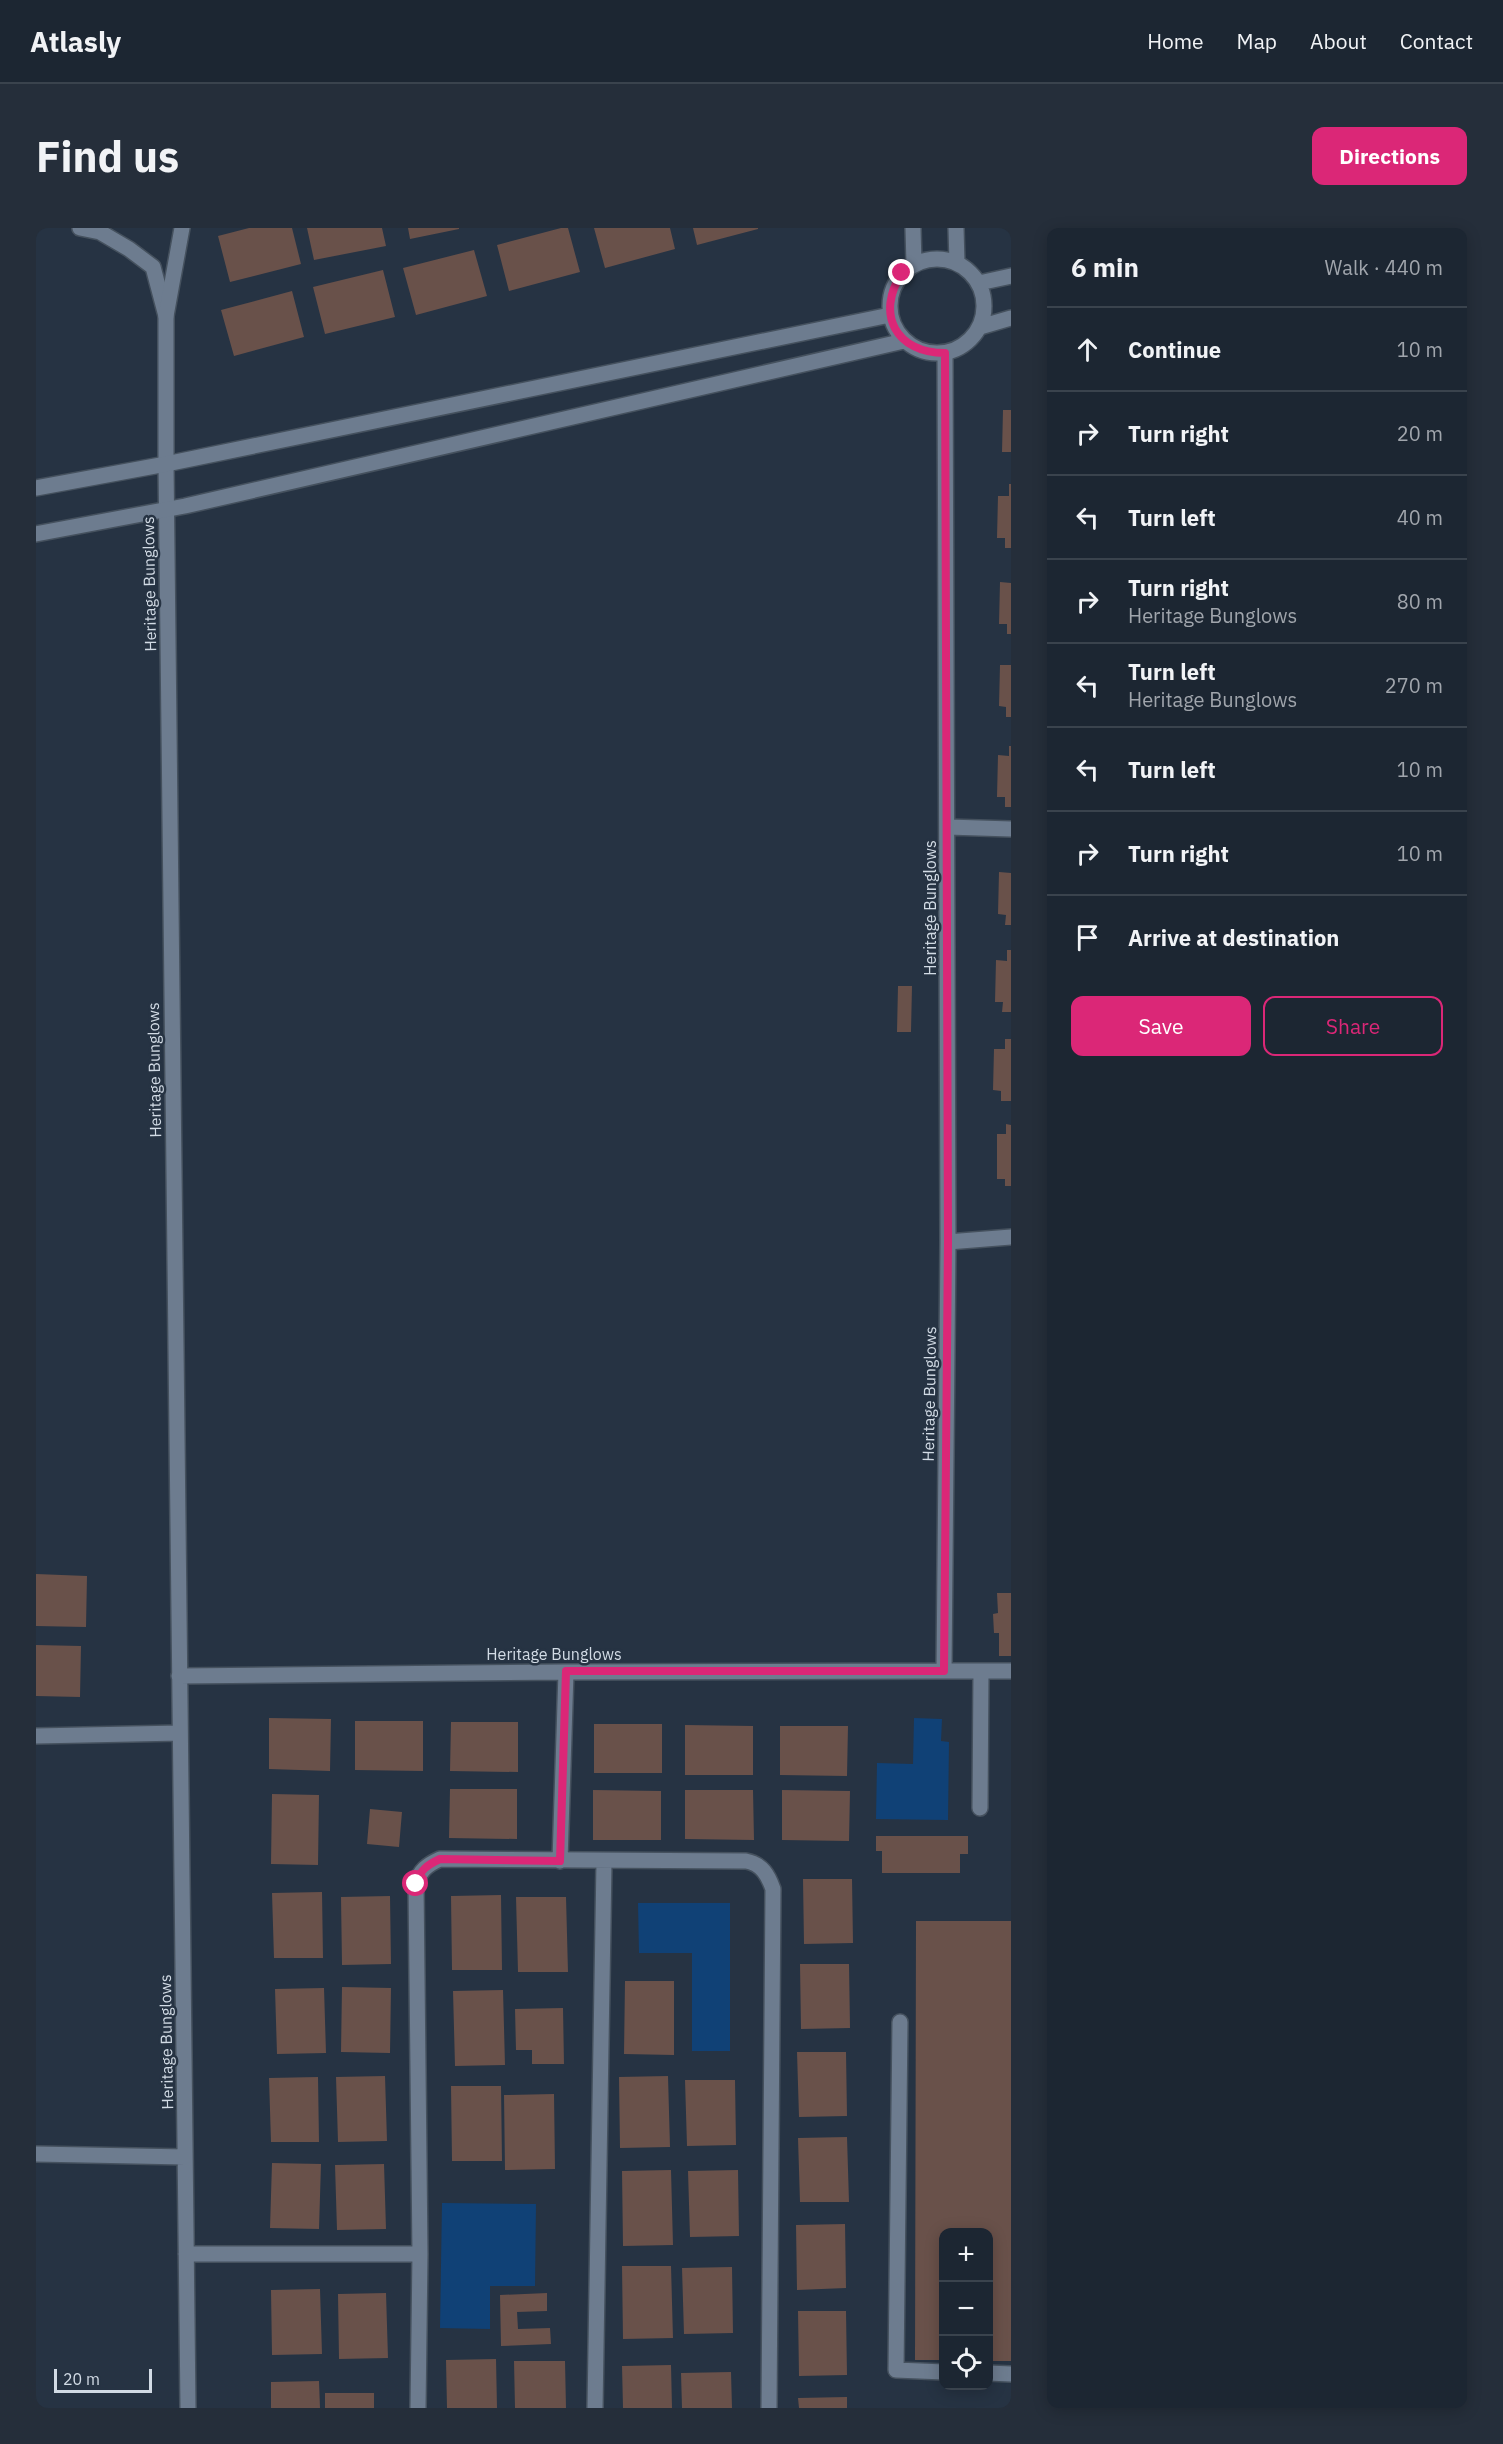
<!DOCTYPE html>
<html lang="en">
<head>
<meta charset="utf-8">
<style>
	body { margin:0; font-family:"IBM Plex Sans",sans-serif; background:#252e3a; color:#f1f3f6 }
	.controls { position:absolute; right:18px; bottom:18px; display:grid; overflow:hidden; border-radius:12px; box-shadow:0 3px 15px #0003 }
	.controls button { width:54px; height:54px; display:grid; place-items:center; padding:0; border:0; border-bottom:2px solid #3a434d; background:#1c2632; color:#f1f3f6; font:30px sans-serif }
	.scale { position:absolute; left:18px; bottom:15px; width:98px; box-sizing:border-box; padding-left:6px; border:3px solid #d2dbe5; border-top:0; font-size:16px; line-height:21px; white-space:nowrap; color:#d2dbe5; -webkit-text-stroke:4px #263343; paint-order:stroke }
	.stop { position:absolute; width:18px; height:18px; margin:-14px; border:4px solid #db2777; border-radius:50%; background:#fff }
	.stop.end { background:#db2777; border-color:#fff; box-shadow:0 2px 6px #0008 }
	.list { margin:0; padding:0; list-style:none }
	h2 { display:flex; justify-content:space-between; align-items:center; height:78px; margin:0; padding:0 24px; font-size:26px }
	h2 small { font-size:20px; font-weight:400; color:#a0a5ac }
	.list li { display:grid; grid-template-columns:39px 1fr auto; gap:18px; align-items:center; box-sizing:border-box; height:84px; padding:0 24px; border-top:2px solid #3a434d }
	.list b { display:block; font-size:22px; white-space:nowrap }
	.list p { margin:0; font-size:20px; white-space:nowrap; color:#a0a5ac }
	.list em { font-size:20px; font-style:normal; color:#a0a5ac }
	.actions { display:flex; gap:12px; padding:18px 24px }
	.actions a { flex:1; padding:14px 0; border:2px solid #db2777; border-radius:12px; text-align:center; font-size:21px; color:#db2777 }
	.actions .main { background:#db2777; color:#fff }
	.icon { flex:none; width:33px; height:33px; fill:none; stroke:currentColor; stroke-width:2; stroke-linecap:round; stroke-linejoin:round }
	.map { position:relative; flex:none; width:975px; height:2180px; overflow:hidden; border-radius:12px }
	header { display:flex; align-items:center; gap:36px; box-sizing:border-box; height:84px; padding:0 30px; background:#1c2632; border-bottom:2px solid #3a434d }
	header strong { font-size:28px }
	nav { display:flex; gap:33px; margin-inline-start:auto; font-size:21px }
	.intro { display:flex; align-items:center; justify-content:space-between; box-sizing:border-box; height:144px; padding:0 36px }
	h1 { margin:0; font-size:42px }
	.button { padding:15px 27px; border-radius:12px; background:#db2777; color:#fff; font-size:21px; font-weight:700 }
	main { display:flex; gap:36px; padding:0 36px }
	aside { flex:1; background:#1c2632; border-radius:12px; box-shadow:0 3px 15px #0003 }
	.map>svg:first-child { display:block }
</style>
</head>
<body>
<header>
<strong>Atlasly</strong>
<nav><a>Home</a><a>Map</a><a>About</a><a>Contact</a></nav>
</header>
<div class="intro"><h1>Find us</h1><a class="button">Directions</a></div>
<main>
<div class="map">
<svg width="975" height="2180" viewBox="0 0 975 2180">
	<rect width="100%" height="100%" fill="#263343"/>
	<path fill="#104176" d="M878 1490 906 1491 905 1513 913 1514 912 1592 840 1591 841 1535 877 1536Z
		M602 1675H694V1823H656V1725H603Z
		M406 1975 500 1976 499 2058H454V2101L404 2100Z"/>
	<path fill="#69514a" d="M213 0H256L265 36 194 54 182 8Z
		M271 0H346L350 18 278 32Z
		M372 0H423V1L374 11Z
		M525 0H532L544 44 473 63 461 17Z
		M558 0H634L639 21 569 40Z
		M657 0H722V1L661 17Z
		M438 22 451 68 380 87 367 40Z
		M347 42 359 89 289 106 277 59Z
		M256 63 268 109 198 128 185 82Z
		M967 182H975V224H966Z
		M973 256H975V320H969V310H961L962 268H973Z
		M964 354 975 355V406H971V396H963Z
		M964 437H975V489H970V479L963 478Z
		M973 518H975V579H969V569H961L962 527 973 528Z
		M963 644 975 645V697H969L970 687 962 686Z
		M971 722H975V784H966L967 774H959L960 732 971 733Z
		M862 758H876L875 804H861Z
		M969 811H975V873H965V863L957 862 958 821H969Z
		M970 896 975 897V958H969V951H961V906H970Z
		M0 1346 51 1348 50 1399 0 1398Z
		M961 1365H975V1428H963V1405H958L957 1386 962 1385Z
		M0 1417 45 1418 44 1469 0 1468Z
		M233 1490 295 1491 294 1543 233 1541Z
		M319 1493H387V1543L319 1542Z
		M415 1494H482V1544L414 1543Z
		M558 1496H626V1545H558Z
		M649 1497 717 1498V1547H649Z
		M744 1498H812L811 1548 744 1547Z
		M414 1561H481V1611L413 1610Z
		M557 1562 625 1563V1612H557Z
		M649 1562H717L718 1612 649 1611Z
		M746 1562 814 1563 813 1613 746 1612Z
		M236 1566 283 1567 282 1637 235 1636Z
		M334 1581 366 1584 363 1619 331 1616Z
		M840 1608H932V1626H924V1645H846V1623H840Z
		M767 1651H816L817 1715 768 1716Z
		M286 1664 287 1730H238L236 1665Z
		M465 1667 466 1742H416L415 1668Z
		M354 1668 355 1736 306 1737 305 1669Z
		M480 1669H530L532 1744H482Z
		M880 1693H975V2133H952V2004H908V2132H879Z
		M764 1736H813L814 1800 765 1801Z
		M589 1753H638V1827L588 1826Z
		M306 1759 355 1760 354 1825 305 1824Z
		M288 1760 290 1825 241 1826 239 1761Z
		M467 1762 469 1837 419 1838 417 1763Z
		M527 1780 528 1836H496V1822H480L479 1781Z
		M761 1824H810L811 1888 763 1889Z
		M349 1848 351 1913 302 1914 300 1849Z
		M632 1848 634 1919 584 1920 583 1849Z
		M282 1849 283 1914H235L233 1850Z
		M649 1852H699L700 1917 651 1918Z
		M415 1858H465L466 1933H416Z
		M518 1866 519 1941 469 1942 468 1867Z
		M811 1909 813 1974H764L762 1910Z
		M236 1935 285 1936 283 2001 234 2000Z
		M348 1936 350 2001 301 2002 299 1937Z
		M635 1942 637 2017 587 2018 586 1943Z
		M702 1942 703 2008 654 2009 652 1943Z
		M809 1996 810 2060 761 2062 760 1997Z
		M586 2038H635L637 2110 587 2111Z
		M696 2039 697 2105 648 2106 646 2040Z
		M284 2061 286 2126 236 2127 235 2062Z
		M350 2065 352 2130 303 2131 302 2066Z
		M511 2065V2083L481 2084 482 2101 514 2100 515 2116 465 2118 464 2067Z
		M762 2083H810L811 2147 763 2148Z
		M460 2131 461 2180H411L410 2132Z
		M478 2133H529L530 2180H479Z
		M635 2137 636 2180H587L586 2138Z
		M695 2144 696 2180H646L645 2145Z
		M283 2153 284 2180H235V2154Z
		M289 2165H338V2180H289Z
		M811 2169V2180H763L762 2170Z"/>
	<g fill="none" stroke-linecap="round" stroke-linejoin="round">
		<g stroke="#45515e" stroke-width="18">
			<path id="service" d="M44 0 64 4 93 21 117 39 130 88
				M864 1794 860 2142 908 2144
				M952 2145 975 2146"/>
		</g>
		<g stroke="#45515e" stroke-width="18">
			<path id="minor" d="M146 0 130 88V236L152 2180
				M912 599 975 601
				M912 1014 975 1009
				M908 1443H975
				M143 1448 530 1444 908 1443 912 1014 909 125
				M0 1508 144 1505
				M944 1580 945 1443
				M524 1633 530 1444
				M0 1926 149 1929
				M150 2026H384
				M382 2180 384 2026 380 1656C384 1642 391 1637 404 1631L710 1633C726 1636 732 1647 737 1661L733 2180
				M559 2180 568 1634"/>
		</g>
		<g stroke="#45515e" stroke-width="18">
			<path id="tertiary" d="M877 0 878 36
				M920 0 921 35
				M854 78a47 47 0 1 1 94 0a47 47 0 1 1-94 0Z
				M943 55 975 48
				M944 99 975 90
				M0 260 130 236 854 87
				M0 306 149 278 868 113"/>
		</g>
		<use href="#service" stroke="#6d7c8f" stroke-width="15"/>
		<use href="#minor" stroke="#6d7c8f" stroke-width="15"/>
		<use href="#tertiary" stroke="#6d7c8f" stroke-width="15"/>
	</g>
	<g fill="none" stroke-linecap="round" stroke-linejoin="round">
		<path stroke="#db2777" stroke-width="8" d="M380 1656C384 1642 391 1637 404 1631L524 1633 530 1443H908L912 1014 909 125C860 125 839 86 866 45"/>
	</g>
	<g text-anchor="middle" stroke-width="5" stroke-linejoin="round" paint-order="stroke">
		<g font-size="16" fill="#d2dbe5" stroke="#263343">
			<text transform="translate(113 356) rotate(-91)" y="6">Heritage Bunglows</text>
			<text transform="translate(894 680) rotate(-90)" y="6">Heritage Bunglows</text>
			<text transform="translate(118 842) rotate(-91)" y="6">Heritage Bunglows</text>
			<text transform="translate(893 1166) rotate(-89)" y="6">Heritage Bunglows</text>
			<text x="518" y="1432">Heritage Bunglows</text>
			<text transform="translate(130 1814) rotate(-91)" y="6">Heritage Bunglows</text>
		</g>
	</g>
</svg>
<div class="controls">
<button>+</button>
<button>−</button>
<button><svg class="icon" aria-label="locate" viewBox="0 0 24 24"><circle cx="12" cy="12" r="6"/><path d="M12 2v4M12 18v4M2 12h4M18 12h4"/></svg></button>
</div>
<div class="scale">20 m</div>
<div class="stop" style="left:380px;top:1656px"></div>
<div class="stop end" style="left:866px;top:45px"></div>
</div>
<aside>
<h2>6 min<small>Walk · 440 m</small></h2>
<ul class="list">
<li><svg class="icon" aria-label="ahead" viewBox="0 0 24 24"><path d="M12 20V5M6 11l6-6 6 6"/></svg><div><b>Continue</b></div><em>10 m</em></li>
<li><svg class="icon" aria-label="right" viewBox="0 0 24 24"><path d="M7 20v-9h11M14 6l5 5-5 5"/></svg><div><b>Turn right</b></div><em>20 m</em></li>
<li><svg class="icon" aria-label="left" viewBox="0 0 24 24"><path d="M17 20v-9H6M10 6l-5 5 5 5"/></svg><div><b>Turn left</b></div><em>40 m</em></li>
<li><svg class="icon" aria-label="right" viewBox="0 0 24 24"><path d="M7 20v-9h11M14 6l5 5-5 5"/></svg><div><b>Turn right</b><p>Heritage Bunglows</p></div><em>80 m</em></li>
<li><svg class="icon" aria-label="left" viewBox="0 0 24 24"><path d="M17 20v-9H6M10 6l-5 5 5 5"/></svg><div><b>Turn left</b><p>Heritage Bunglows</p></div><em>270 m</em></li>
<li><svg class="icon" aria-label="left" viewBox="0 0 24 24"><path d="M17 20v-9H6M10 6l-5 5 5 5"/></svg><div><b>Turn left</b></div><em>10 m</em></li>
<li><svg class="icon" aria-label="right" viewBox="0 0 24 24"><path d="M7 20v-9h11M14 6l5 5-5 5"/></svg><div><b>Turn right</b></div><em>10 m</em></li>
<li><svg class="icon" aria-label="arrive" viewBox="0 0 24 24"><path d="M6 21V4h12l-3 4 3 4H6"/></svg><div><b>Arrive at destination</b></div></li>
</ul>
<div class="actions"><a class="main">Save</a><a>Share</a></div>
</aside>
</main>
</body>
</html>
